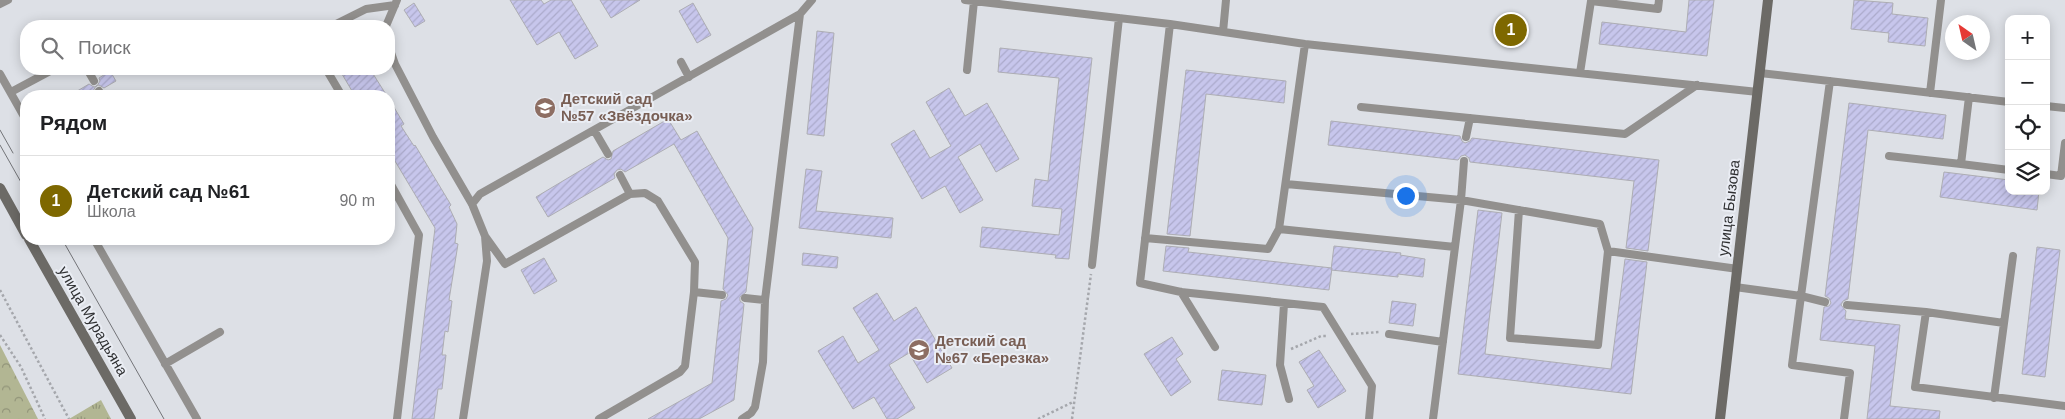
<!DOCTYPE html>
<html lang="ru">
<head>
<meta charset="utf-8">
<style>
	body { margin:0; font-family:Arial,sans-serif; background:#f6f6f6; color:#202124 }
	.controls { position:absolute; right:15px; top:15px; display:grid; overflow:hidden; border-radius:10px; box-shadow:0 2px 12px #0003 }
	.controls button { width:45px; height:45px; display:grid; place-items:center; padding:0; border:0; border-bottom:1px solid #e0e0e0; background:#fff; color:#202124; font:25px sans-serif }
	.compass { position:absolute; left:1945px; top:15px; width:45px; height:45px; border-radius:50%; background:#fff; box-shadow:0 2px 12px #0003; rotate:326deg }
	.you { position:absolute; left:1405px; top:195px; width:18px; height:18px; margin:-12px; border:4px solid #fff; border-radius:50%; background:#1a73e8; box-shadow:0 0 0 8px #1a73e833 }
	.badge { display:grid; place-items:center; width:32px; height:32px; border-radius:50%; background:#7e6800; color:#fff; font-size:16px; font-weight:700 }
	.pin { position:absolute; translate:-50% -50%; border:2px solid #fff; box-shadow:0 1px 5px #0006 }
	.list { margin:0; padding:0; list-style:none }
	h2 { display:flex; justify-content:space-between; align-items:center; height:65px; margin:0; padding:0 20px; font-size:21px }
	h2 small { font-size:16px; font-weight:400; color:#757577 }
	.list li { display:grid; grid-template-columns:32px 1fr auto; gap:15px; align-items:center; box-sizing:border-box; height:90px; padding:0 20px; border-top:1px solid #e0e0e0 }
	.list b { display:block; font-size:19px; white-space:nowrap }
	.list p { margin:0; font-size:16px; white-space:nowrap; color:#757577 }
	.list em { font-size:16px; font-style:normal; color:#757577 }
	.icon { flex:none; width:28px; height:28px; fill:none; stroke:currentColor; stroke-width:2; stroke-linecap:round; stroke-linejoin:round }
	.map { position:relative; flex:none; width:2065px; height:419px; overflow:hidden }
	.search { position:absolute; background:#fff; box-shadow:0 2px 12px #0003; left:20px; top:20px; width:375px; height:55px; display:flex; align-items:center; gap:12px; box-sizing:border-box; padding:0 18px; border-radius:20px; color:#757577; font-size:19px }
	.panel { position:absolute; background:#fff; box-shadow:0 2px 12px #0003; left:20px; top:90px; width:375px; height:155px; border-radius:20px }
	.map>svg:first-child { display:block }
</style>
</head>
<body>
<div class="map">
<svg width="2065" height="419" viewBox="0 0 2065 419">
	<defs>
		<pattern id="forest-crowns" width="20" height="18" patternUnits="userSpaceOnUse" patternTransform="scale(1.25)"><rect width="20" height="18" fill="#b2b693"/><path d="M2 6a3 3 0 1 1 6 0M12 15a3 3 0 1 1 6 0" fill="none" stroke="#919479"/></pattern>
		<pattern id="park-tufts" width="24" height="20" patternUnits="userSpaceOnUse" patternTransform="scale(1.25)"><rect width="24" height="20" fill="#b2b693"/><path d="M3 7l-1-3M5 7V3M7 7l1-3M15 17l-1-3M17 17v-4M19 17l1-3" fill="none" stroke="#919479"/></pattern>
		<pattern id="building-hatch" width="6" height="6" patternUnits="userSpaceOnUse" patternTransform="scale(1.25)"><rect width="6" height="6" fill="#c7c6ec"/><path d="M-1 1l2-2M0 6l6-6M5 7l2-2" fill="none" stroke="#abaacb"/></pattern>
	</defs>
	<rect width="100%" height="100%" fill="#dde0e6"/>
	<path fill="url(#forest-crowns)" d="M0 345 38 419H0Z"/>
	<path fill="url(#park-tufts)" d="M101 400 111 419H69Z"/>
	<path fill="url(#building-hatch)" stroke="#adadb3" d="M510 0H541L544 4 551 0H571L598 46 575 59 559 32 537 45Z
		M600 0H640L611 18Z
		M1689 0H1714L1707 56 1599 44 1602 22 1686 32Z
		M1854 0 1893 3 1892 14 1928 18 1925 46 1888 42 1889 33 1851 29Z
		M414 3 425 21 415 27 404 10Z
		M693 3 711 35 697 43 679 11Z
		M817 31 834 33 824 136 807 134Z
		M1000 48 1092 58 1069 259 1055 258 1056 255 980 247 982 227 1059 235 1062 209 1032 206 1035 179 1048 181 1059 78 998 72Z
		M339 69H370L387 96H355Z
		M1186 70 1286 81 1284 103 1206 94 1190 236 1167 234Z
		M110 71 116 81 104 88 99 85 96 86 93 91 94 94 91 96H69L89 84 94 87 97 86 100 81 99 78Z
		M949 88 965 116 987 103 1019 159 996 172 980 144 958 157 983 200 960 213 945 186 922 199 891 144 914 130 930 158 951 146 926 102Z
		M389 99 404 124 401 126 414 146 415 145 451 205 449 207 457 224 455 243 458 244 449 300 452 301 448 332 445 331 442 355H446L442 389H438L434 419H412L435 228 389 151Z
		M1849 103 1946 115 1943 139 1868 130 1848 299 1843 301 1841 305 1846 311 1845 319 1900 325 1890 406 1940 411 1939 419H1867L1875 346 1820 340 1824 307 1829 306 1831 303 1829 298 1825 296Z
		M668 119 681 140 697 131 753 228 746 292 740 297V301L744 304 734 400 699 419H648L712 383 721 301 726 299 728 295 723 289 728 238 674 144 625 172 621 169 617 170 614 174 615 178 548 217 536 197 603 157 608 160 611 159 613 151Z
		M1331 121 1460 136 1462 141 1465 143 1470 141 1472 138 1659 160 1648 251 1626 248 1634 181 1470 162 1469 158 1465 155 1461 156 1458 160 1328 145Z
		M806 169 822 171 816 211 893 218 891 238 799 228Z
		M1944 172 2009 180V191H2039L2037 210 1940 197Z
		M1478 210 1502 213 1485 354 1611 369 1625 259 1647 262 1631 394 1458 374Z
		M1166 246 1189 248 1188 252 1332 268 1329 290 1163 271Z
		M1334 246 1401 253 1400 255 1425 259 1423 277 1398 274V277L1331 270Z
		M2037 247 2060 250 2045 377 2022 374Z
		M803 253 838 257 837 268 802 265Z
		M544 258 557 281 534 294 521 270Z
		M877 293 894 321 916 307 952 368 927 383 909 353 889 365 915 408 897 419H887L874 397 853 409 818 351 843 336 858 363 879 350 853 308Z
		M1392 301 1416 304 1413 326 1389 323Z
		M1172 337 1183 354 1176 359 1191 382 1171 396 1144 354Z
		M1319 350 1346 391 1318 408 1307 390 1314 386 1299 362Z
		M1222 370 1266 375 1262 405 1218 400Z"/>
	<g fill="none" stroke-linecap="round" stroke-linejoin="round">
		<path stroke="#a5a7ac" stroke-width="2.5" stroke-dasharray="2.5 2.5" stroke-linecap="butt" d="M0 290 69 419
			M1351 334 1380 332
			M0 335 21 367 45 419
			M1291 349 1321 336H1328
			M1038 419 1073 402
			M1072 419 1091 274"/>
		<path stroke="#92908e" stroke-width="8" d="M965 0 1170 24 1305 44 1758 92
			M0 4 8 0
			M1170 24 1140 283 1181 292 1323 307 1372 386 1369 419
			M332 26 366 9 395 5
			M386 26 397 0
			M1223 32 1226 0
			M1305 44 1279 229 1455 247 1461 200 1464 161
			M389 47 395 64 433 137 472 204 485 236 487 261 463 419
			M681 62 689 77
			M87 69 94 81
			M326 69 342 96
			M967 70 974 1
			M1580 73 1591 1 1658 9 1659 0
			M1760 73 2009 102
			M0 74 26 120
			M99 91 102 96
			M11 92 54 69
			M1930 93 1941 0
			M1969 97 1961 164 2009 170
			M2046 106 2065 108
			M1361 107 1625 134 1697 85
			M594 130 608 154
			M1466 137 1470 118
			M1889 156 1961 164
			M2046 174 2061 176 2065 143
			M620 175 630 194
			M389 181 419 235 397 419
			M1286 184 1461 200 1600 224 1608 251 1598 345 1510 338 1519 210
			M472 204 480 194 800 14
			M485 236 505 264 630 194 645 193 658 201 695 262 694 292 685 366 680 372 599 419
			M1145 238 1268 249 1279 229
			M94 239 197 419
			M1608 251 1738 269
			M1092 265 1119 18
			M1735 287 1801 296 1830 81
			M694 292 722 295
			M1181 292 1215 347
			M745 298 765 300
			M1825 302 1801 296 1792 365 1850 373 1844 419
			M1284 304 1280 365 1289 399
			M1847 305 1926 312 1915 387 2065 406
			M1926 312 2004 323
			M1389 334 1443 342
			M165 364 220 332
			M1994 398 2013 256
			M742 419 751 413 755 407 763 362 765 300 800 14 812 0
			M1433 419 1455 247"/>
		<path stroke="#6c6a66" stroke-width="10" d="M0 188 26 235
			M29 239 131 419
			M1720 419 1768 0"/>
		<path stroke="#737478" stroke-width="1" d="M0 130 13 153
			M0 145 26 191
			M62 239 164 419"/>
	</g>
	<defs>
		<g id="school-disc" transform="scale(1.125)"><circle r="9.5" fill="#8d6e63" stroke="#eaedf4"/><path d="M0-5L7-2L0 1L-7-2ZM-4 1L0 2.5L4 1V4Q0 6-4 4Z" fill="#fff"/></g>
	</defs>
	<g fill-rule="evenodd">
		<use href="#school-disc" x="545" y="108"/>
		<use href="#school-disc" x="919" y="350"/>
	</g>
	<g text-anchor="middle" stroke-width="4" stroke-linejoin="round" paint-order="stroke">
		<g font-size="15" font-weight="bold" fill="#785e54" stroke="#eaedf4" text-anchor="start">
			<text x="561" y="104">Детский сад<tspan x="561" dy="17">№57 «Звёздочка»</tspan></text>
			<text x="935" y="346">Детский сад<tspan x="935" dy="17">№67 «Березка»</tspan></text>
		</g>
		<g font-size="15" fill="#2f3032" stroke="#eaedf4">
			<text transform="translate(1729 208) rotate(-83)" y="5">улица Бызова</text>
			<text transform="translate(93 321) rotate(60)" y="5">улица Мурадьяна</text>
		</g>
	</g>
</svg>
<div class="controls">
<button>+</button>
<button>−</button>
<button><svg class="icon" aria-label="locate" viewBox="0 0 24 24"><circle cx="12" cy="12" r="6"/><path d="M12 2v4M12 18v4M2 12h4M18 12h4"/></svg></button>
<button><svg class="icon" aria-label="layers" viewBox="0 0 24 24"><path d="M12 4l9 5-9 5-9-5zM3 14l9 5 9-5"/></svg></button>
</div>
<svg class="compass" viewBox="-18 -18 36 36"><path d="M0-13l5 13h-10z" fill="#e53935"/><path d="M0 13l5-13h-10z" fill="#757577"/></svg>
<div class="you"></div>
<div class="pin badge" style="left:1511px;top:30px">1</div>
<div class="search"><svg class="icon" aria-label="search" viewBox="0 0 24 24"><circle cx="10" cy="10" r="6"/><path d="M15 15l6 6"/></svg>Поиск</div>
<section class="panel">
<h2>Рядом<small></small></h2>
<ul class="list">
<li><span class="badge">1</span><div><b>Детский сад №61</b><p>Школа</p></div><em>90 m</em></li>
</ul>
</section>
</div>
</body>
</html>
